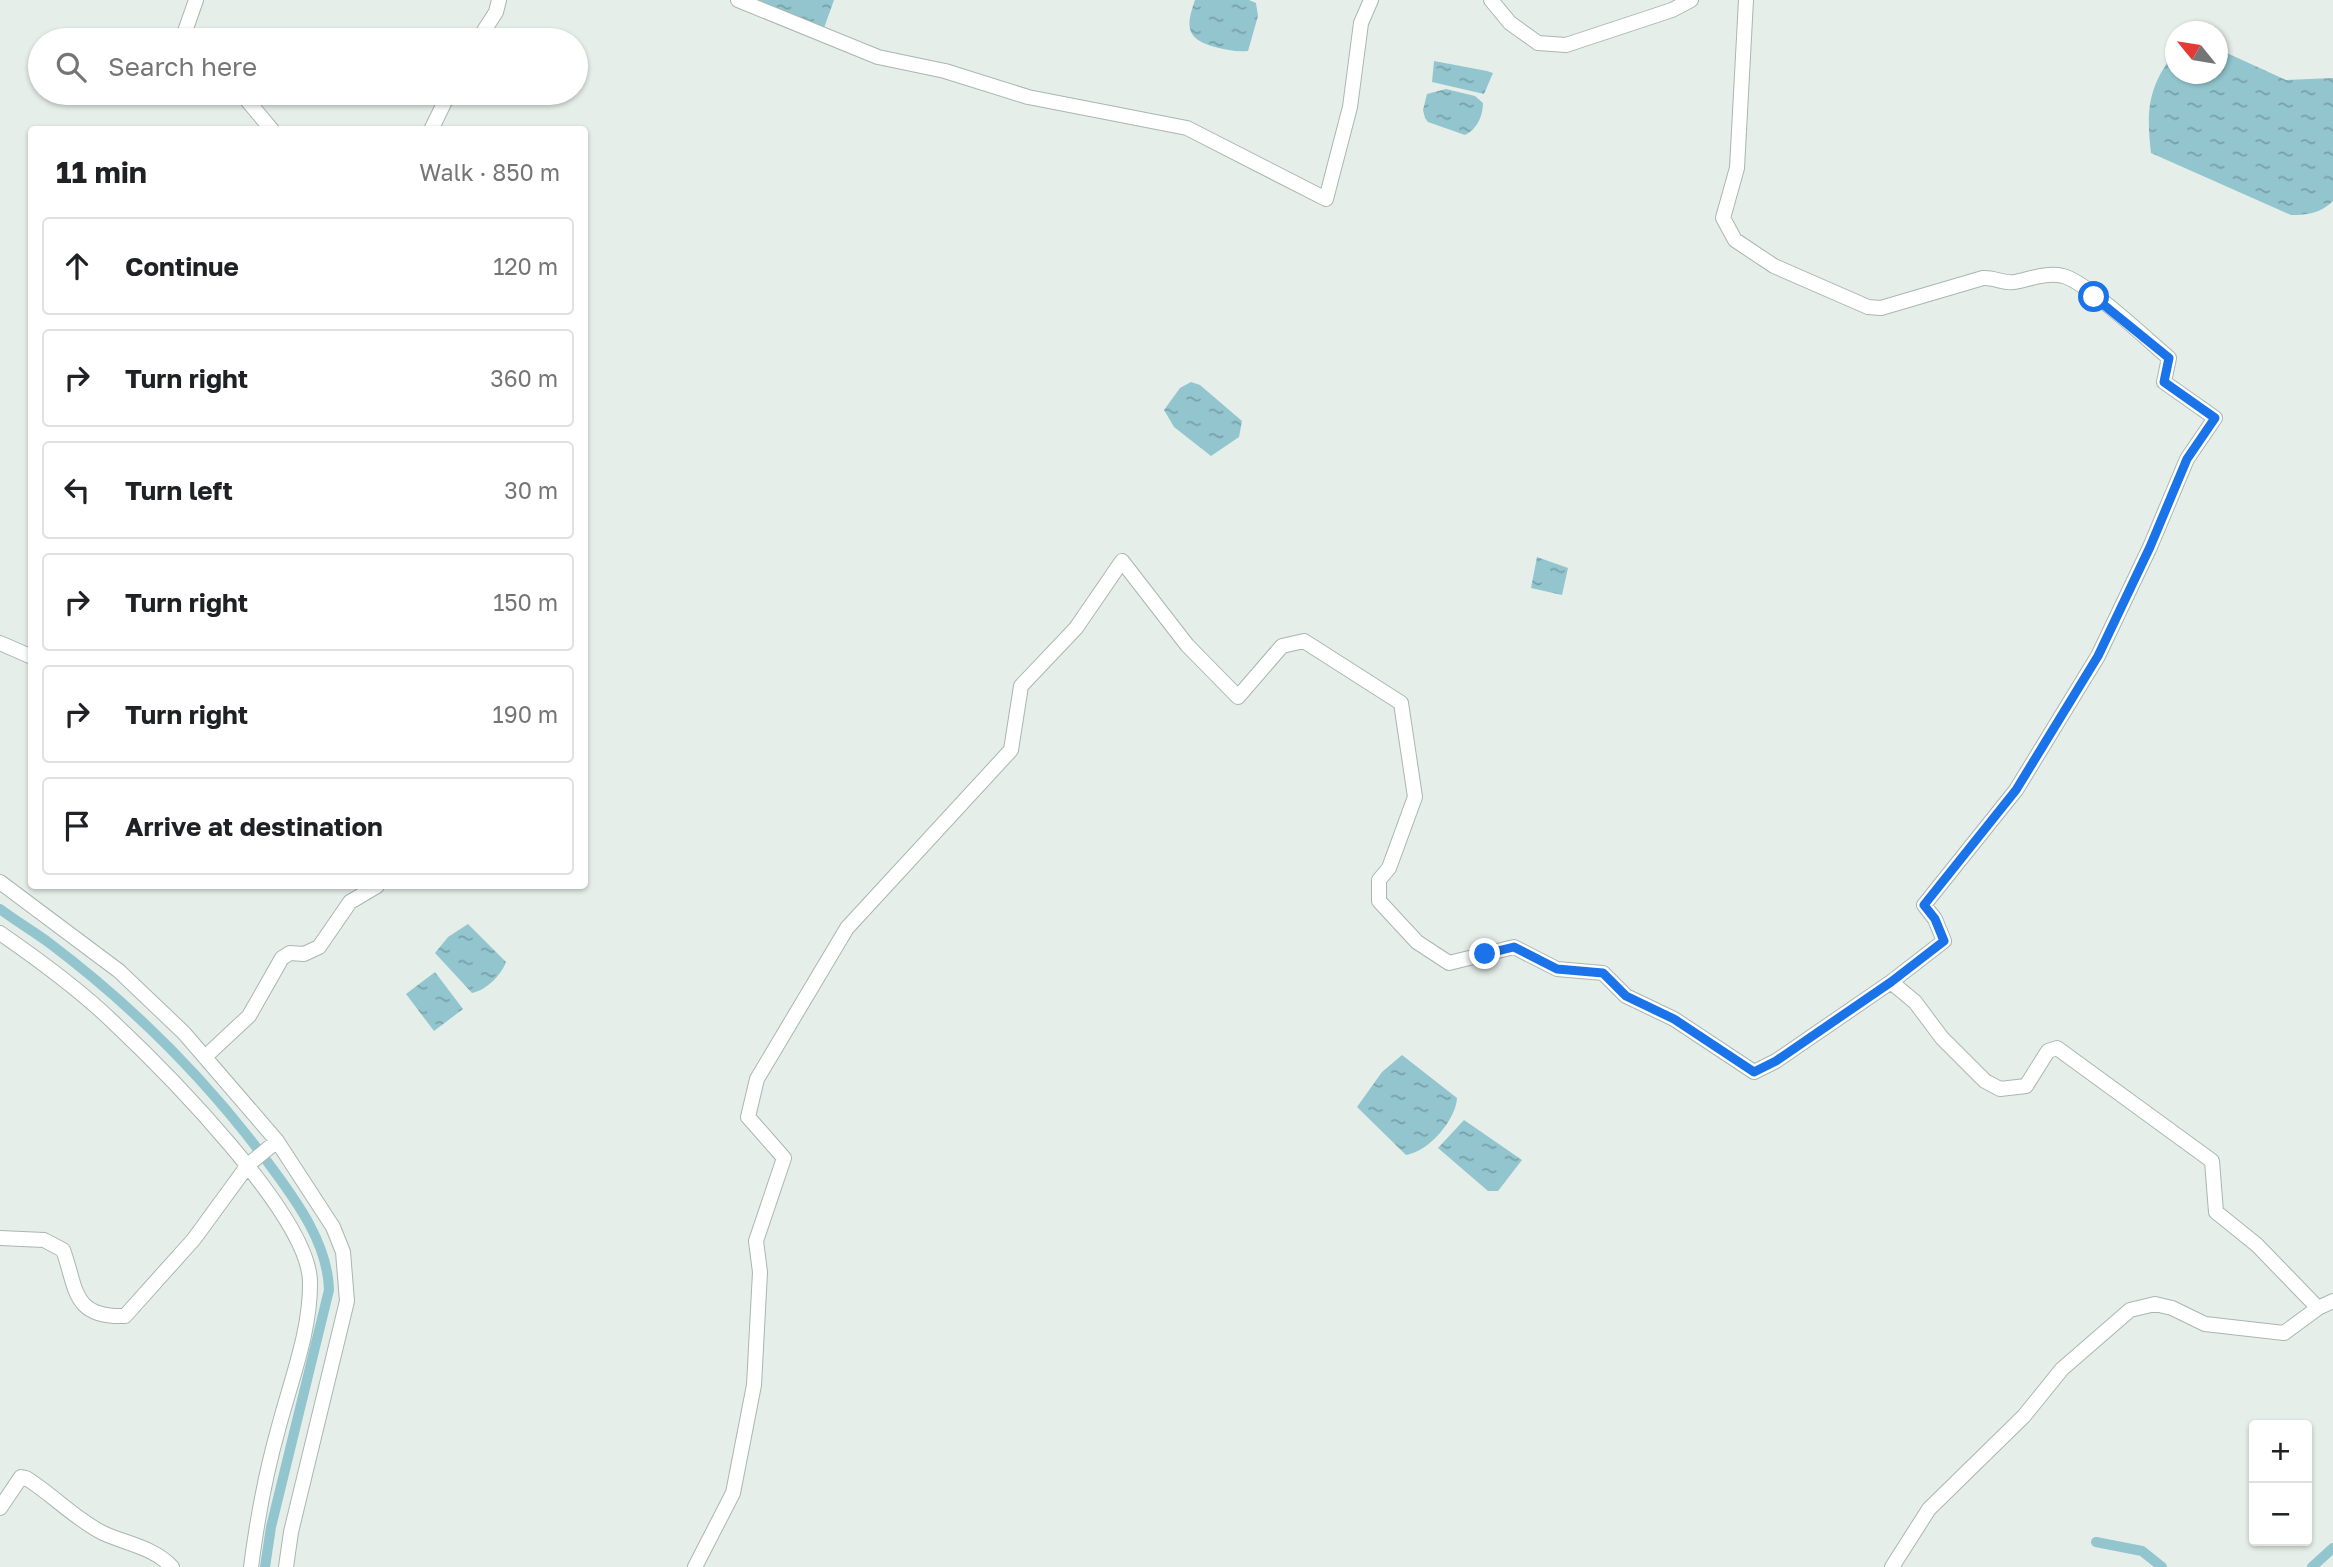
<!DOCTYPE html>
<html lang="en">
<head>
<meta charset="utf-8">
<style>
	body { margin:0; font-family:"Golos Text",sans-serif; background:#f2f2f2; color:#202124 }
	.controls { position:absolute; right:21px; bottom:21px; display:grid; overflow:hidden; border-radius:7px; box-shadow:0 2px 5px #0004 }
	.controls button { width:63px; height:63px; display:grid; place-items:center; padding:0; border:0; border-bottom:2px solid #e0e0e0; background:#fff; color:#202124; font:35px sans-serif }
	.compass { position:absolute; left:2165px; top:21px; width:63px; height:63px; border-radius:50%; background:#fff; box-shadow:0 2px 5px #0004; rotate:300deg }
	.stop { position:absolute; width:21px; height:21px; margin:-16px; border:5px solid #1a73e8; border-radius:50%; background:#fff }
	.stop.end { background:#1a73e8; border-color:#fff; box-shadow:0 2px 7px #0008 }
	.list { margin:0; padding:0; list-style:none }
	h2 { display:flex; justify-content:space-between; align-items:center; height:91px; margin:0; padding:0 28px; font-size:30px }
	h2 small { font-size:23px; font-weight:400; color:#757577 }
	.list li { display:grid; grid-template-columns:46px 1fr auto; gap:21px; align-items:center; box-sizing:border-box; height:98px; margin:0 14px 14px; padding:0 14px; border:2px solid #e0e0e0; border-radius:7px }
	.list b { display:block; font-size:26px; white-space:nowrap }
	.list em { font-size:23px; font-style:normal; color:#757577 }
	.icon { flex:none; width:38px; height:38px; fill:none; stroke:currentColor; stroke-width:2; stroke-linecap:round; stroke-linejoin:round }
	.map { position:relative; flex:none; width:2333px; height:1567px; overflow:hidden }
	.search { position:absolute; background:#fff; box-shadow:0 2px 5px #0004; left:28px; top:28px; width:560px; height:77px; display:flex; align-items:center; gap:18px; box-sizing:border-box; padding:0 24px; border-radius:38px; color:#757577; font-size:26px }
	.panel { position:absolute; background:#fff; box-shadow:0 2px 5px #0004; left:28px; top:126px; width:560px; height:763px; border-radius:7px }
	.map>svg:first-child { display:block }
</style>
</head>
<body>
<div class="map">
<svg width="2333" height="1567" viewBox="0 0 2333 1567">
	<defs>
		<pattern id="water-ripples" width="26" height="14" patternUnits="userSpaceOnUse" patternTransform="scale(1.75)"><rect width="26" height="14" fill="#92c5ce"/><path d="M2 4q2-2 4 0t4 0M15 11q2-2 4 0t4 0" fill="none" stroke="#77a1a8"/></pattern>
	</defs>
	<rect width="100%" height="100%" fill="#e6eeea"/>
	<path fill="url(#water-ripples)" d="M757 0H834L824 28Z
		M1195 0H1249L1256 3 1258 16 1248 51C1236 52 1227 50 1215 47 1185 39 1186 26 1195 0Z
		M2218 49 2286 80 2333 78V201C2321 213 2308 215 2291 215L2151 153C2146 110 2148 87 2175 52L2176 74H2218Z
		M1434 61 1487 71 1493 73 1484 94 1432 82Z
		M1446 89 1475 96 1483 103C1483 116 1477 129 1465 135L1428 122 1425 118 1423 110 1427 94Z
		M1191 382 1200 385 1242 421 1239 437 1211 456 1174 427 1164 410 1180 388Z
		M1537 557 1568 568 1562 595 1531 588Z
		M468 924 506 962C501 975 487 990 472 993L435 953 448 937Z
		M435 972 463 1009 434 1031 406 994Z
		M1402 1055 1457 1098C1456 1120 1428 1152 1406 1155L1357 1107 1382 1072Z
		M1464 1120 1522 1160 1498 1191H1488L1438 1148Z"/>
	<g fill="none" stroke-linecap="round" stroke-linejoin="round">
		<path stroke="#92c5ce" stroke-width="10" d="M0 909C16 921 33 931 48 942 133 1006 209 1082 272 1168 298 1203 328 1245 329 1290L271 1527 265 1567
			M2096 1542 2142 1551 2162 1567
			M2312 1567 2333 1548"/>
		<g stroke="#a9b6b1" stroke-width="16">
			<path id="minor" d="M738 0 878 57 945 71 1028 97 1187 128 1326 199 1350 107 1361 23 1371 0
				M1491 0 1510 23 1538 43 1566 45 1672 10 1691 0
				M182 40 196 0
				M478 40 496 12 499 0
				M241 93 272 130
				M431 130 449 93
				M0 643 32 657
				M0 882 119 971 184 1033 277 1141 333 1227 343 1252 347 1301 291 1532 286 1567
				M0 933C39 960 79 989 113 1022 163 1069 308 1214 310 1281 311 1330 291 1380 279 1426 266 1472 257 1520 251 1567
				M1891 982 1915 1002 1942 1038 1985 1081 2000 1089 2026 1086 2048 1051 2057 1048 2212 1161 2216 1212 2257 1245 2318 1308 2284 1333 2205 1324 2172 1308 2155 1304 2130 1310 2062 1369 2024 1416 1929 1509 1892 1567
				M205 1057 249 1016 282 958 290 953 304 954 319 947 350 902 377 886
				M0 1238 44 1240 63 1250C77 1287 71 1318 125 1316L194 1239 248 1165 277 1141
				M2318 1308 2333 1301
				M0 1508 21 1477 26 1478C52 1494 75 1519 103 1533 127 1544 153 1547 172 1567
				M695 1567 733 1493 754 1385 760 1272 756 1241 784 1158 748 1117 757 1079 847 928 1011 750 1021 686 1076 628 1122 561 1187 645 1238 697 1282 646 1304 641 1401 703 1415 797 1389 868 1379 880V901L1417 942 1449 963 1514 947 1557 969 1603 973 1626 996 1674 1019 1754 1072 1776 1061 1891 982 1944 941 1935 919 1924 905 2016 790 2098 656 2150 547 2187 459 2215 418 2164 382 2169 358C2148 340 2084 280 2063 276 2047 272 2030 279 2015 282 2004 284 1994 277 1983 278L1881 308 1868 307 1774 266 1735 240 1723 218 1737 168 1746 0"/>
		</g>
		<use href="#minor" stroke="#fff" stroke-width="14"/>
	</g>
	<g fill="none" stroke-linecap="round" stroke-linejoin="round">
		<path stroke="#1a73e8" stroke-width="9" d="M1485 954 1514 947 1557 969 1603 973 1626 996 1674 1019 1754 1072 1776 1061 1891 982 1944 941 1935 919 1924 905 2016 790 2098 656 2150 547 2187 459 2215 418 2164 382 2169 358 2094 297"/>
	</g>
</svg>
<div class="controls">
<button>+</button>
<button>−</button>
</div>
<svg class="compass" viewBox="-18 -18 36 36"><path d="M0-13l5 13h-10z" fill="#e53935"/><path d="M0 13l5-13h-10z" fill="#757577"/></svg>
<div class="stop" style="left:2094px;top:297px"></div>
<div class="stop end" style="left:1485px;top:954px"></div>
<div class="search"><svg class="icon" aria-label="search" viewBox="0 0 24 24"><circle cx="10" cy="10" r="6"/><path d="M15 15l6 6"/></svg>Search here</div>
<section class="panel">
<h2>11 min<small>Walk · 850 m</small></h2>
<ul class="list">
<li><svg class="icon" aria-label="ahead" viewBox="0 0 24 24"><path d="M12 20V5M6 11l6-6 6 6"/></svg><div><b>Continue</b></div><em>120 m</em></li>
<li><svg class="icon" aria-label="right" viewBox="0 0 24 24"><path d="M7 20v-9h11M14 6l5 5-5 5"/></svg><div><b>Turn right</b></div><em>360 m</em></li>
<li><svg class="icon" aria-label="left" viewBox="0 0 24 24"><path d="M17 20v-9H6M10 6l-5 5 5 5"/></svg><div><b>Turn left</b></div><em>30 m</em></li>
<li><svg class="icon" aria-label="right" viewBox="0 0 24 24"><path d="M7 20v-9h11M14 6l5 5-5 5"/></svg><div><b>Turn right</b></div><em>150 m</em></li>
<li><svg class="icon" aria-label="right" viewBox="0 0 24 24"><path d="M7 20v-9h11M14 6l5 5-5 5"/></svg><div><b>Turn right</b></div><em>190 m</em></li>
<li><svg class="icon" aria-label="arrive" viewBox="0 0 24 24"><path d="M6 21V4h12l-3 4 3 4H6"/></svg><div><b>Arrive at destination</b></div></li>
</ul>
</section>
</div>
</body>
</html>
